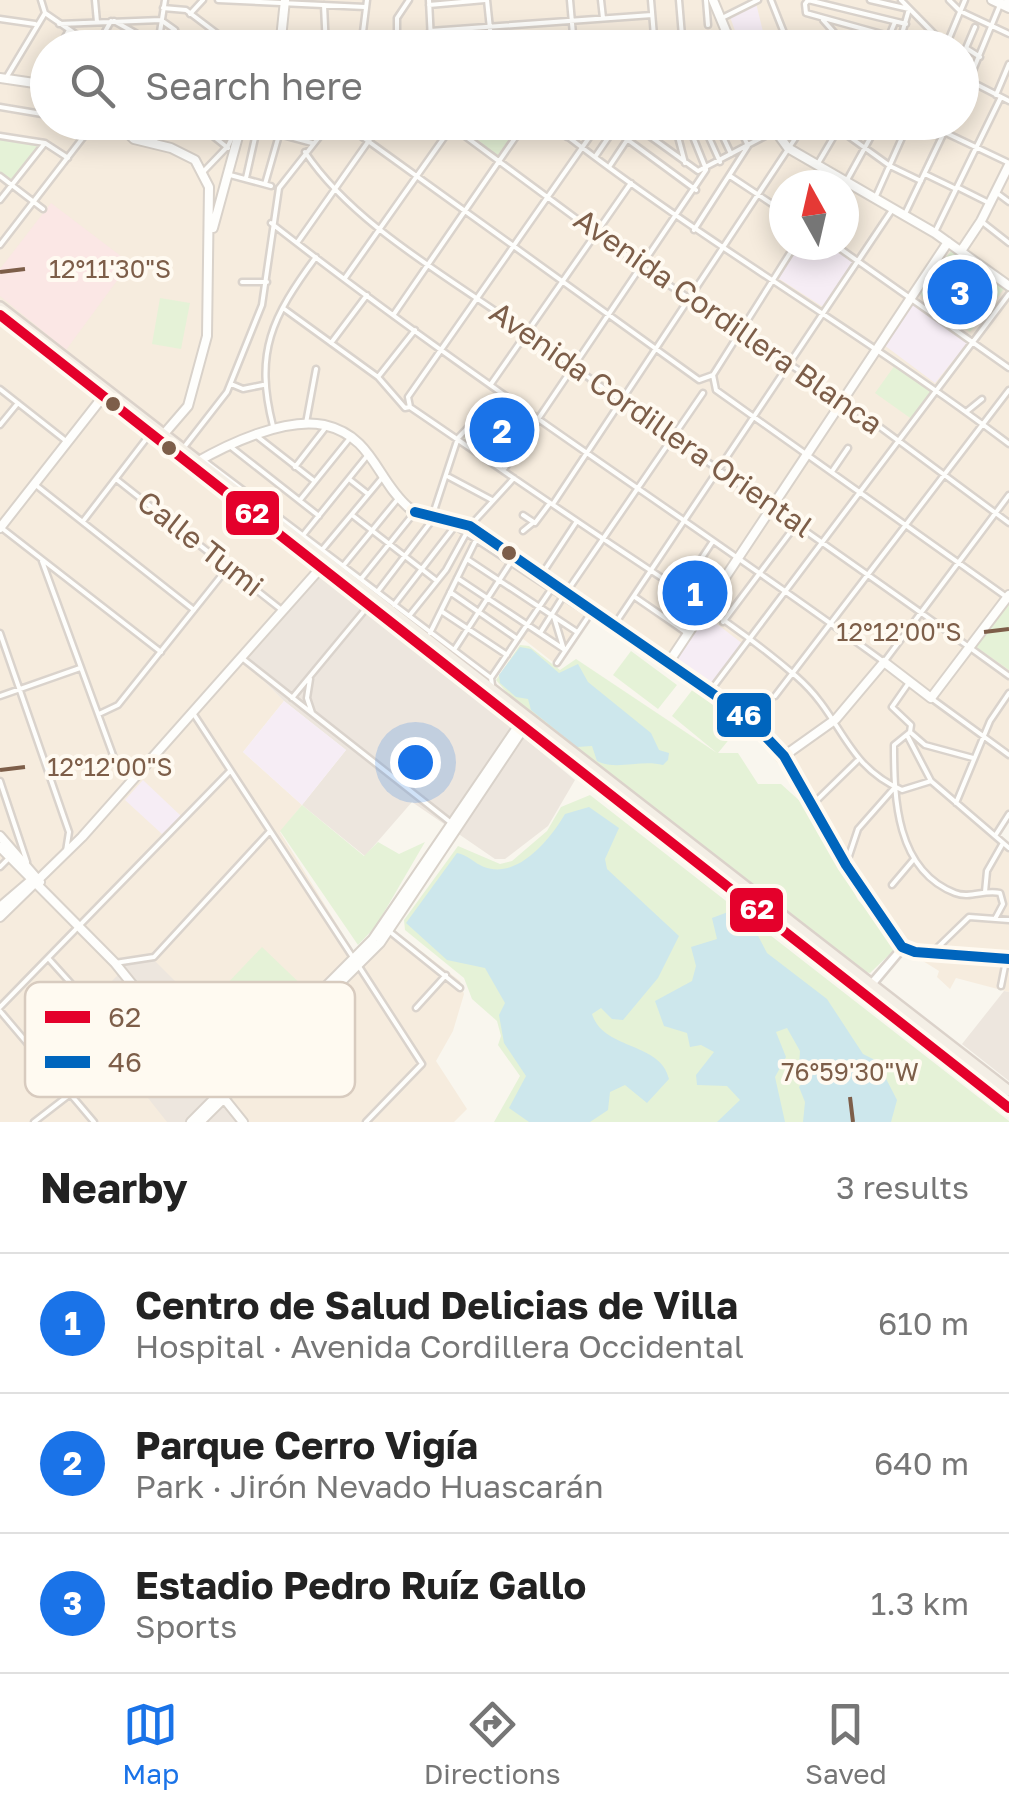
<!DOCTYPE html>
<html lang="en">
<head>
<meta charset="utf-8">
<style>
	body { margin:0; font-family:"Golos Text",sans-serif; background:#f2f2f2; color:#222 }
	.compass { position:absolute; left:769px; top:170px; width:90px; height:90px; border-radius:50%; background:#fff; box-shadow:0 5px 25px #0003; rotate:352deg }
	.you { position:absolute; left:415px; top:762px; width:35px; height:35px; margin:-25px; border:8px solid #fff; border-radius:50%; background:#1a73e8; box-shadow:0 0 0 15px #1a73e833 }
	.badge { display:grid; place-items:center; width:65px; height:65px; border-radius:50%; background:#1a73e8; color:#fff; font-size:32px; font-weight:700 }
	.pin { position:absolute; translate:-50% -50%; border:5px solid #fff; box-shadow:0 2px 10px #0006 }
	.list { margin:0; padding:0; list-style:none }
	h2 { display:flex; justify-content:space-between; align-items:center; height:130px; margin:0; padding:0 40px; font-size:42px }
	h2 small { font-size:32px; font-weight:400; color:#767676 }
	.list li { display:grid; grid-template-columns:65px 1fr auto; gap:30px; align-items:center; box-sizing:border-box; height:140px; padding:0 40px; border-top:2px solid #e0e0e0 }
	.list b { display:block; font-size:38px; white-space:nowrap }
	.list p { margin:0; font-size:32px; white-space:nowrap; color:#767676 }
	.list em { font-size:32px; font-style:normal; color:#767676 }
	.icon { flex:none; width:55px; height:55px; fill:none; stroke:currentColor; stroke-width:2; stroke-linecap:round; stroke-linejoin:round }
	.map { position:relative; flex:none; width:1009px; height:1122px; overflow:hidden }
	.search { position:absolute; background:#fff; box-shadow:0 5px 25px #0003; left:30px; right:30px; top:30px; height:110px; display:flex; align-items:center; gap:25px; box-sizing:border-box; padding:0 35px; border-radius:55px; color:#767676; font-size:38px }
	.sheet { height:550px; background:#fff }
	nav { display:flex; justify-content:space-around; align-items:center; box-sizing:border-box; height:140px; border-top:2px solid #e0e0e0; background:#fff; font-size:28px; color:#767676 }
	nav a { display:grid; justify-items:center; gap:5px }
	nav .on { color:#1a73e8 }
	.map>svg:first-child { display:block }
</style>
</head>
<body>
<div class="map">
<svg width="1009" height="1122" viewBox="0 0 1009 1122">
	<rect width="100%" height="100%" fill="#f9f6ee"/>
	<path fill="#f6ecde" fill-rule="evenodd" d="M0 0H1009V816L996 836 1009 846V992L956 978 950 989 937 977 939 971 902 948 848 870 812 807 751 729 593 614 558 666 522 638 489 683 339 569 242 659 284 701 243 752 302 805 280 832 354 952 394 930 460 981 464 994 453 1031 436 1061 467 1109 454 1122H0ZM48 48H962V122H48ZM784 185H844V245H784Z"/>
	<path fill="#ede6de" d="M321 571 575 780 548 826 505 859H495L412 802 365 856 302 805 346 750 284 701 242 659Z
		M154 960 250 1056 215 1093 239 1122H167L80 1012 120 973 122 964Z
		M1004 991 1009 992V1081L962 1044Z"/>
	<path fill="#f6edf5" d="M756 3 766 44 741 47 730 17Z
		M799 245H828L853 261 823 307 778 278Z
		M909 298 968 342 935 383 880 342Z
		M704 614 743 644 710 686 674 660Z
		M284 701 346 750 302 805 243 752Z
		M143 780 181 816 162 834 125 800Z"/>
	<path fill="#fbe7e5" d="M51 203 130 263 66 350 0 296V269Z"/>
	<path fill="#e5f2d7" d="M458 123V122L521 123 497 156Z
		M0 137 40 144 12 181 0 173Z
		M952 250 1004 289 970 332 917 292Z
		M160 298 190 303 181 349 152 344Z
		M895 365 934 391 913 420 875 393Z
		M502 397 538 421 504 468 464 438Z
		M331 567 1009 1094V1103L328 571Z
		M1008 602 1009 603V670L976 647Z
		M520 645 529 646 560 670 576 659 717 753 672 716 693 689 740 726 718 753H738L758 784H781L811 811 858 900 894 940V950L870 973 865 972 509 695 496 680Z
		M631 651 677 685 658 709 613 675Z
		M590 795 1009 1121V1122H494L520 1076 498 1045 501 1036 497 1021 472 999 464 978 405 930 404 920 458 846 500 864 512 861 547 831 561 807Z
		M302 805 364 856 378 842 399 854 425 842 376 926 358 945 280 831Z
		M262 947 310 993 250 1056 203 1009Z"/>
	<path fill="#cde7ec" d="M520 647 531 649 559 673 578 664 588 682 651 733 659 750 669 753 668 760 663 765C641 759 616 771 597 761L592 746 577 747 531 710 528 699 516 697 500 683 499 675Z
		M589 807 619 828 605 859 607 869 679 936 658 978 623 1020 612 1019 601 1008 592 1014C603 1050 661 1042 669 1079L647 1103 625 1085 610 1092 608 1110 590 1122H529L509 1108 526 1076 504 1043 499 1015 505 1003 485 968 447 960 406 923 457 853C468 855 474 863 484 867 518 880 551 838 565 814Z
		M728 912 754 928 767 953 827 999 863 1054 877 1061 897 1100 891 1122H803L805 1102 799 1087 808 1075 799 1066 800 1051 787 1028 776 1032 786 1057 775 1077 785 1122H717L740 1100 727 1086 697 1085 696 1075 714 1052 701 1045 690 1047 687 1033 664 1026 655 1001 692 981 696 966 691 947 717 939 712 918Z"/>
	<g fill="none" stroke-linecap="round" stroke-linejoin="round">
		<g stroke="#dad3cc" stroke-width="9">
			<path id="street" d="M41 0 45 13 96 48
				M95 0 97 22
				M218 0 365 7
				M429 0 431 41 440 48
				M487 0 492 48
				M570 0 574 46
				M601 0 603 18
				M651 0 655 48
				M679 0 683 48
				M706 0 708 25
				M771 0 790 48
				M870 0 909 9 898 48
				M901 0 946 46
				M949 0 960 11 1009 34
				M324 5 326 48
				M429 5 485 0
				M163 8 186 10 219 35 361 40
				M190 14 203 0
				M0 19 35 24
				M720 19 758 0
				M161 20 175 30 166 46
				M823 20 848 48
				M114 21 162 48
				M59 24 161 20
				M975 27 966 48 980 57
				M453 30 455 48
				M430 31 652 15
				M889 36 806 13 805 4 808 0 906 24
				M59 48 69 30
				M96 48 111 21
				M164 48 160 32 165 0
				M242 48 265 36
				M301 48V36
				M361 48 367 0
				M397 48V18L409 0
				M560 48 682 37 695 40 701 48
				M767 48 785 39
				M884 48 895 22
				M945 48 965 0
				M962 77 1009 101
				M6 78 45 13
				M39 83 48 68
				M996 95 1009 64
				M962 97 1002 0
				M0 107 48 115
				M66 122 85 135
				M173 122 191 131 242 124 312 143
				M446 122 643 268 841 398 1009 523
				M549 122C697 239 860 331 1009 444
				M600 122 408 397 410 407C479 454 548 502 617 548 678 589 742 629 797 677 843 717 844 765 902 790L931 781
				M668 122 677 133 685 163
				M687 122 706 169
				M702 122 720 162
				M716 122 731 154
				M829 122 890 166 921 181
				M850 122 872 134
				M923 122 1009 163
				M637 127 698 171 792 122
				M350 128 699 380 713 375
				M720 131 735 122
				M0 136 45 143 68 158
				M213 136 228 148
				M567 137 584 122
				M628 140 696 190
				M154 145 160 122
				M305 152C354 226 454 280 527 333 686 449 850 560 1009 676
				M595 157 619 122
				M817 165 837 131
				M609 167 639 122
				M204 171 228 146 236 129
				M925 174 956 189
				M230 175 271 186
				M0 176 43 209
				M730 176 784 212
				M246 178 257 129
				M847 180 879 122 904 134
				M265 184 279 135
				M957 187 991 204
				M997 193 1009 202
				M876 196 909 122
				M0 200 45 143
				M904 216 949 122
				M981 221 1009 243
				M271 223C469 378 681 514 884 662L1009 495
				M694 230 748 146 737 122
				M935 232 1001 97
				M297 243 382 122
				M0 245 95 122
				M835 245 1009 368
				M345 278 455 122
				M242 282H267
				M283 308 378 377 405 408 410 407
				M394 314 526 122
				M331 343 367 295
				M713 375 716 390 1008 598
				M713 375 795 245
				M378 377 415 330
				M231 384 243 389 263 385
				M491 384 631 183
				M0 389 66 441
				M966 412 982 399
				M306 423 316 369
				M0 425 18 403
				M273 426C254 352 272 317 316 257
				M258 437 313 480
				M185 446 227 392 262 305 279 188 331 122
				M231 447 319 516
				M202 459 491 678 492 685
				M295 467 326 427
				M505 468 706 170
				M833 470 848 448
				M449 477 492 500
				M116 479 283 611
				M349 479 368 494
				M37 486 194 610
				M300 500 350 438
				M553 504 806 122
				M433 514 458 438 501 393
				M352 515 437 581
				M523 515 535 523 550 503
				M84 520 150 434
				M451 523 590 614
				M470 526 514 478
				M3 529 161 652
				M523 531 534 522
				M304 534 367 456
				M322 550 382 478
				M467 559 577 632
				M42 561 117 766 132 780
				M343 566 397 500
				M544 571 577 521
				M457 578 565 650
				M361 579 414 513
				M570 587 703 393
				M378 591 433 519
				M680 591 713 541
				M450 592 516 638
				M635 597 687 633
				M394 605 455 526
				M441 611 507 655
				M409 616 446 570 467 532
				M554 617 564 650
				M617 621 892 210
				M723 622 798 522
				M0 633 69 832 66 851
				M430 633 477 538
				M540 633 564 595
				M454 650 511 562
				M242 658 450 822
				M557 663 590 614
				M491 678 552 588
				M310 679 307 698 312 713
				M908 684 892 707 911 725 910 732 894 745C894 799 896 870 955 893 970 899 985 889 1000 893L1003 904 995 919
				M711 690 1009 294
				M0 696 80 668
				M775 696 1009 390
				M292 698 369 605
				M931 698 1009 755
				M193 713 352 956
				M99 714 118 705 229 566
				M910 732 925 745 973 758
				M907 735 931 781 1009 848
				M785 758 846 865 902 947 915 952 1009 959
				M0 781 27 862
				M956 803 990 721 1009 693
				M812 805 857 761
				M995 836 1009 814
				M846 865 858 829 895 787
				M0 867 10 857
				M892 885 914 859
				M985 892 987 871 1003 843
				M389 931 460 988
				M933 952 969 917 1009 920
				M49 959 85 999
				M115 963 154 957 270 831
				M360 968 422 1064 366 1122
				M872 981 899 950
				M873 985 904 948
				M1001 986 1006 961
				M0 1007 230 771
				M416 1008 446 975
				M0 1011 94 1122
				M34 1122 161 1024"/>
		</g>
		<g stroke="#d9d2ca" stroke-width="12">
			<path id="secondary" d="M713 0 733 48
				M992 0 1009 8
				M1008 0H1009
				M280 48 285 0
				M0 78 48 85
				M116 122 134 139 171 148 195 160 209 187 207 336 188 406 163 435
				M769 122 788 148 935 233 1009 286
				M213 228 242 122
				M961 251 981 221 1009 165
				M195 463C228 444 285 417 324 425 373 436 376 479 408 507 424 520 454 516 473 528 554 577 632 637 711 691L748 718 784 756 836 719 884 662 931 698 1009 595
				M0 528 105 394
				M669 662 948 242
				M0 836 40 882
				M0 847 115 963 243 1122
				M0 907 35 877
				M0 917 82 837 325 563
				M191 1122 373 939 519 725
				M200 1122 380 943 523 729"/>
		</g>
		<g stroke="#dbd2ca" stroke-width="14">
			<path id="primary" d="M0 307 1009 1091
				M0 315 1009 1108"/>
		</g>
		<use href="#street" stroke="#fefefc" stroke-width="4"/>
		<use href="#secondary" stroke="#fefefc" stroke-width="8"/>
		<use href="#primary" stroke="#f4efe6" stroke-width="9"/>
		<g stroke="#fffaf1" stroke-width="18">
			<path id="bus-1" d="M0 315 1009 1108"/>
		</g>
		<g stroke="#fffaf1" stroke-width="18">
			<path id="bus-2" d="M415 512 470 526 748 718 784 756 846 865 902 947 915 952 1009 959"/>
		</g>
		<use href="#bus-1" stroke="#e4002b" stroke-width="10"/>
		<use href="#bus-2" stroke="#0065bd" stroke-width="10"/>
	</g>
	<path fill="none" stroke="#7d5e49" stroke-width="4" d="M0 272 25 269M984 632 1009 629M0 770 25 767M850 1097 853 1122"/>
	<g fill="#7d5e49" stroke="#fffaf1" stroke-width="4">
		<circle cx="113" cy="404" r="9"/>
		<circle cx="169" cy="448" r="9"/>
		<circle cx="509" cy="553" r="9"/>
	</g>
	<g text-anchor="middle" stroke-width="8" stroke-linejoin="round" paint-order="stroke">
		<g font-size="30" fill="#7d5e49" stroke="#fffaf1">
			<text transform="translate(728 322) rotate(35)" y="10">Avenida Cordillera Blanca</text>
			<text transform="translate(651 420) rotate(35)" y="10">Avenida Cordillera Oriental</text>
			<text transform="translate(200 544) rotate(38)" y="10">Calle Tumi</text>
		</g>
	</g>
	<rect x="25" y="982" width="330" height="115" rx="15" fill="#fffaf1" stroke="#d8cbbf" stroke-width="2.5"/>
	<rect x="45" y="1011" width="45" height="12" fill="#e4002b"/>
	<rect x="45" y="1056" width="45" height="12" fill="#0065bd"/>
	<g font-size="28" fill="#7d5e49">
		<text x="108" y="1027">62</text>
		<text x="108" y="1072">46</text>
	</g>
	<g font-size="25" text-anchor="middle" fill="#7d5e49" stroke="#fffaf1" stroke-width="8" stroke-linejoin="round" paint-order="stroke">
		<text x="110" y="278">12°11'30"S</text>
		<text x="899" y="641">12°12'00"S</text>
		<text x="110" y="776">12°12'00"S</text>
		<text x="850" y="1081">76°59'30"W</text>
	</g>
	<g stroke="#fffaf1" stroke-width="4">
		<rect x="224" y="489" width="57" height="48" rx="10" fill="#e4002b"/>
		<rect x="715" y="691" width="58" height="48" rx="10" fill="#0065bd"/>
		<rect x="728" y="886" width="57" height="48" rx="10" fill="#e4002b"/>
	</g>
	<g font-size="28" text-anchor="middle" font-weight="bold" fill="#fff">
		<text x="252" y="523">62</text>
		<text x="744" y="725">46</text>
		<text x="757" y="919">62</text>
	</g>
</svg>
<svg class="compass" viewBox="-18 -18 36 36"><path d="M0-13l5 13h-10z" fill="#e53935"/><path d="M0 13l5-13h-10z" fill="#767676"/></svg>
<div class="you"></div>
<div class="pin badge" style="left:695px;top:593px">1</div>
<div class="pin badge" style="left:502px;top:430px">2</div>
<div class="pin badge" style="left:960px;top:292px">3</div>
<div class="search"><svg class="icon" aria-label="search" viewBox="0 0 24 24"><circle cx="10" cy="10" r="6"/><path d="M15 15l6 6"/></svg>Search here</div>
</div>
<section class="sheet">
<h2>Nearby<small>3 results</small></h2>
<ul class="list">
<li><span class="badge">1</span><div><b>Centro de Salud Delicias de Villa</b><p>Hospital · Avenida Cordillera Occidental</p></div><em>610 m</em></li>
<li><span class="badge">2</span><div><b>Parque Cerro Vigía</b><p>Park · Jirón Nevado Huascarán</p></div><em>640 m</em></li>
<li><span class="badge">3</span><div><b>Estadio Pedro Ruíz Gallo</b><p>Sports</p></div><em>1.3 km</em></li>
</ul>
</section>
<nav>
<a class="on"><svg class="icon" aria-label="map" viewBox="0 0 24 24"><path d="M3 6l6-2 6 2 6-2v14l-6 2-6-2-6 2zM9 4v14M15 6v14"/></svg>Map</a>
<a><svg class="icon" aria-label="directions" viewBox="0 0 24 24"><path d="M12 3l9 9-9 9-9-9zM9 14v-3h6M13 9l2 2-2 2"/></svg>Directions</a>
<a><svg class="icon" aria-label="saved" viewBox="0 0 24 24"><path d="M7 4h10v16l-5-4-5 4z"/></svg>Saved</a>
</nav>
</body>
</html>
